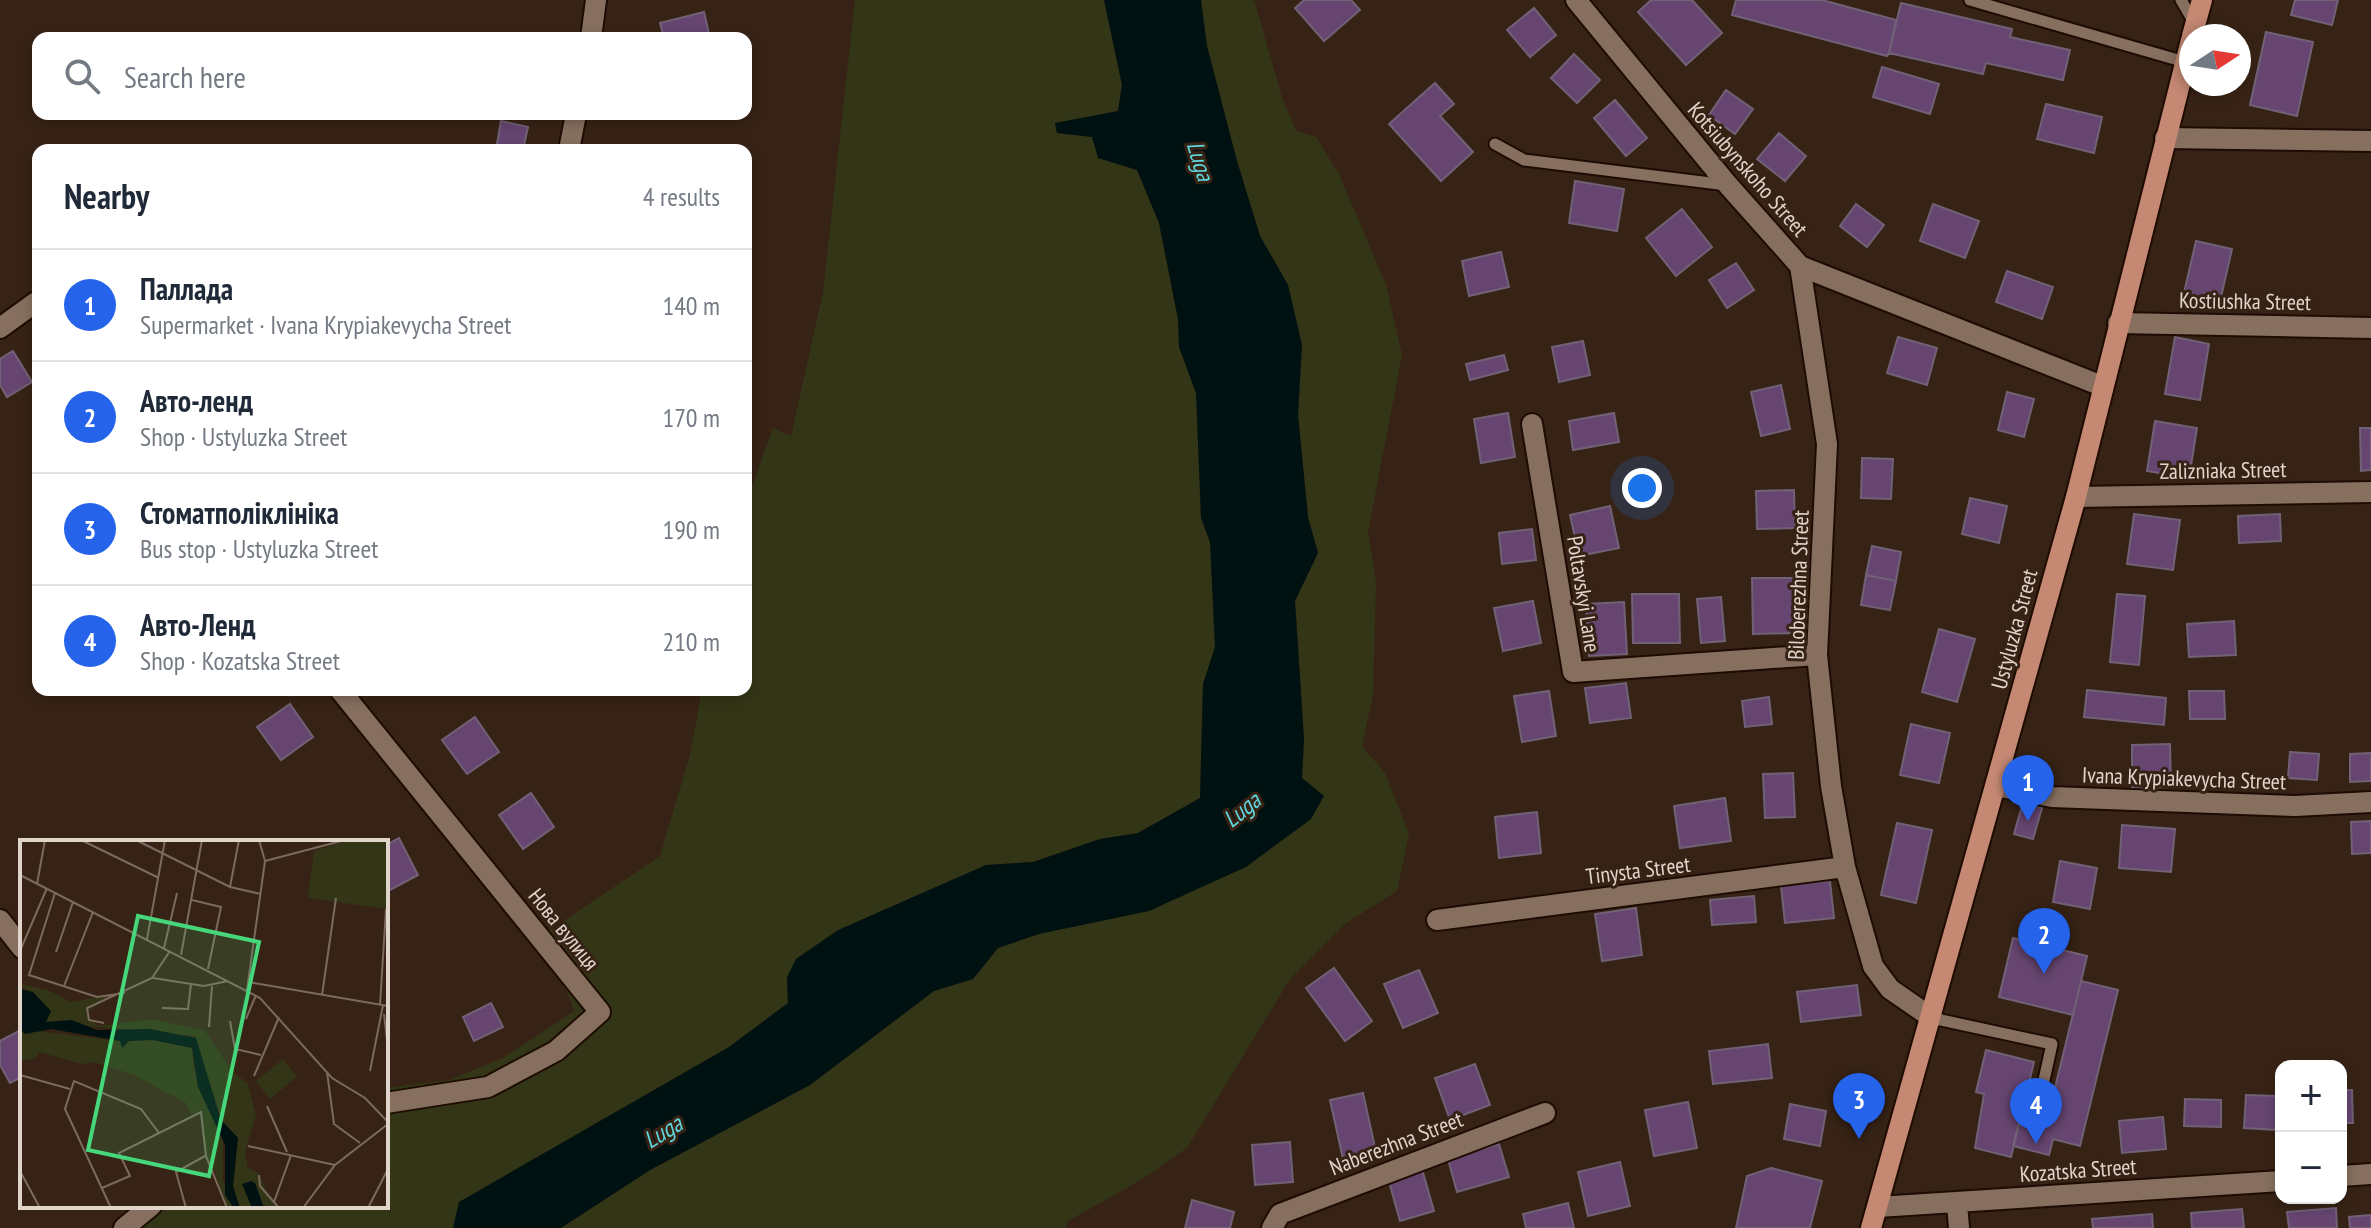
<!DOCTYPE html>
<html lang="en">
<head>
<meta charset="utf-8">
<style>
	body { margin:0; font-family:"PT Sans Narrow",sans-serif; background:#f2f2f3; color:#1f2937 }
	.controls { position:absolute; right:24px; bottom:24px; display:grid; overflow:hidden; border-radius:16px; box-shadow:0 4px 12px #0003 }
	.controls button { width:72px; height:72px; display:grid; place-items:center; padding:0; border:0; border-bottom:2px solid #e0e1e3; background:#fff; color:#1f2937; font:40px sans-serif }
	.compass { position:absolute; left:2179px; top:24px; width:72px; height:72px; border-radius:50%; background:#fff; box-shadow:0 4px 12px #0003; rotate:78deg }
	.you { position:absolute; left:1642px; top:488px; width:28px; height:28px; margin:-20px; border:6px solid #fff; border-radius:50%; background:#1a73e8; box-shadow:0 0 0 12px #1a73e833 }
	.badge { display:grid; place-items:center; width:52px; height:52px; border-radius:50%; background:#2563eb; color:#fff; font-size:26px; font-weight:700 }
	.pin { position:absolute; translate:-50% -66px; filter:drop-shadow(0 2px 4px #0008) }
	.pin::after { content:''; position:absolute; top:42px; width:28px; height:24px; background:inherit; clip-path:polygon(0 0,100% 0,50% 100%) }
	.list { margin:0; padding:0; list-style:none }
	h2 { display:flex; justify-content:space-between; align-items:center; height:104px; margin:0; padding:0 32px; font-size:34px }
	h2 small { font-size:26px; font-weight:400; color:#747a83 }
	.list li { display:grid; grid-template-columns:52px 1fr auto; gap:24px; align-items:center; box-sizing:border-box; height:112px; padding:0 32px; border-top:2px solid #e0e1e3 }
	.list b { display:block; font-size:30px; white-space:nowrap }
	.list p { margin:0; font-size:26px; white-space:nowrap; color:#747a83 }
	.list em { font-size:26px; font-style:normal; color:#747a83 }
	.icon { flex:none; width:44px; height:44px; fill:none; stroke:currentColor; stroke-width:2; stroke-linecap:round; stroke-linejoin:round }
	.map { position:relative; flex:none; width:2371px; height:1228px; overflow:hidden }
	.search { position:absolute; background:#fff; box-shadow:0 4px 12px #0003; left:32px; top:32px; width:720px; height:88px; display:flex; align-items:center; gap:20px; box-sizing:border-box; padding:0 28px; border-radius:16px; color:#747a83; font-size:30px }
	.panel { position:absolute; background:#fff; box-shadow:0 4px 12px #0003; left:32px; top:144px; width:720px; height:552px; border-radius:16px }
	.map>svg:first-child { display:block }
</style>
</head>
<body>
<div class="map">
<svg width="2371" height="1228" viewBox="0 0 2371 1228">
	<rect width="100%" height="100%" fill="#372315"/>
	<path fill="#333616" d="M855 0H1104L1122 85 1118 111 1055 124 1057 133 1092 137 1099 158 1137 170 1159 223 1178 319 1179 347 1196 393 1201 518 1210 542 1215 647 1203 684 1200 798 1138 833 1100 839 1033 862 986 865 787 977 788 1003 729 1047 460 1202 453 1228H112L139 1206H386V1088L449 1080 503 1058 574 1011 566 989 531 943 660 856 690 755 702 690H746V503L773 428 791 436 823 292Z
		M1201 0H1254L1282 98 1296 131 1316 137 1340 176 1386 285 1402 355 1368 532 1376 583 1373 694 1362 746 1385 773 1409 834 1397 891 1346 923 1290 979 1187 1148 1141 1180 1068 1221 1066 1228H561L650 1170 810 1085 934 991 973 979 998 948 1039 934 1324 796 1302 778 1304 739 1295 600 1318 553 1308 517 1298 415 1302 345 1288 285 1260 236 1237 161 1207 46Z"/>
	<path fill="#001112" d="M1104 0H1201L1207 46 1237 161 1260 236 1288 285 1302 345 1298 415 1308 517 1318 553 1295 601 1304 739 1302 778 1324 796 1311 819 1246 867 1149 911 1039 934 998 948 973 979 934 991 810 1085 650 1170 561 1228H453L459 1202 729 1047 788 1003 787 977 796 959 838 930 986 865 1033 862 1100 839 1138 833 1200 798 1203 684 1215 647 1210 542 1201 518 1196 393 1179 347 1178 319 1159 223 1137 170 1098 158 1092 137 1057 133 1055 123 1118 111 1122 85Z"/>
	<path fill="#664570" stroke="#716176" stroke-width="2" d="M1304 0H1351L1360 10 1324 41 1295 8Z
		M1651 0H1692L1722 33 1686 65 1638 12Z
		M1736 0H1822L1896 20 1889 53 1887 56 1732 15Z
		M2295 0H2338L2332 25 2291 15Z
		M1901 3 2012 29 2010 37 2070 50 2063 80 1986 63 1983 74 1889 53Z
		M1534 8 1556 35 1530 57 1507 30Z
		M704 12 710 38H664L660 23Z
		M2266 32 2313 42 2297 116 2250 105Z
		M1574 54 1600 80 1577 103 1551 78Z
		M1882 67 1939 84 1930 114 1873 97Z
		M1435 83 1454 104 1440 116 1473 152 1441 181 1389 124Z
		M1726 90 1753 109 1735 134 1709 115Z
		M1615 100 1647 138 1626 156 1594 118Z
		M2046 104 2102 117 2094 153 2037 139Z
		M501 121 528 127 523 150H496Z
		M1779 133 1806 156 1785 181 1757 159Z
		M1575 181 1624 189 1617 231 1569 223Z
		M1856 204 1884 225 1867 247 1840 226Z
		M1933 204 1979 221 1965 258 1920 241Z
		M1682 209 1712 247 1676 276 1646 238Z
		M2196 241 2232 249 2219 306 2183 297Z
		M1501 252 1509 287 1469 296 1462 261Z
		M1736 263 1754 290 1727 308 1709 280Z
		M2007 271 2053 287 2042 319 1996 302Z
		M1898 337 1937 348 1927 385 1887 373Z
		M2175 337 2209 344 2200 400 2165 394Z
		M1583 341 1590 375 1559 382 1552 347Z
		M13 351 32 382 7 397 0 385V359Z
		M1504 355 1508 370 1470 380 1466 364Z
		M1781 385 1790 429 1761 436 1751 392Z
		M2007 392 2034 399 2024 437 1998 430Z
		M1508 413 1515 457 1481 463 1474 419Z
		M1614 413 1619 442 1573 450 1569 421Z
		M2155 421 2197 428 2189 478 2147 471Z
		M2360 428H2371V470L2361 471Z
		M1862 458 1893 459 1891 499 1861 498Z
		M1794 490 1795 528 1757 529 1756 491Z
		M1970 498 2007 506 1999 543 1962 534Z
		M1610 506 1619 548 1579 556 1570 515Z
		M2134 514 2180 520 2173 570 2127 564Z
		M2280 514 2281 541 2239 543 2238 516Z
		M1532 529 1536 560 1502 564 1499 533Z
		M1872 546 1901 552 1896 581 1866 575Z
		M1866 575 1896 581 1890 610 1861 605Z
		M1752 578H1794V633L1753 634Z
		M1632 594H1679L1680 643H1633Z
		M2117 594 2145 596 2139 665 2110 662Z
		M1721 597 1725 641 1701 643 1697 599Z
		M1533 601 1541 643 1503 651 1494 608Z
		M1624 602 1627 654 1589 656 1586 604Z
		M2234 621 2236 655 2189 657 2187 624Z
		M1939 629 1975 639 1957 702 1922 692Z
		M1626 683 1631 718 1590 723 1585 688Z
		M2087 690 2166 698 2164 725 2084 717Z
		M1549 691 1556 736 1522 742 1514 696Z
		M2189 691H2224L2225 719H2190Z
		M1769 697 1772 724 1745 727 1742 701Z
		M290 704 313 737 281 760 257 727Z
		M475 717 499 752 467 774 442 740Z
		M1911 724 1950 733 1939 783 1900 775Z
		M2170 744 2171 787 2132 788V745Z
		M2290 752 2319 754 2317 780 2288 778Z
		M2371 753V781L2350 782V754Z
		M1793 773 1795 817 1765 818 1763 774Z
		M531 793 554 827 523 849 499 815Z
		M1725 798 1731 841 1680 848 1674 806Z
		M2023 802 2042 808 2033 839 2014 834Z
		M1537 812 1541 853 1499 858 1495 817Z
		M2371 821V853L2352 854 2351 822Z
		M1897 823 1932 830 1916 903 1881 895Z
		M2122 825 2175 829 2171 872 2119 868Z
		M399 838 418 875 386 892V845Z
		M2060 861 2097 868 2090 909 2053 902Z
		M1830 881 1834 918 1785 923 1781 886Z
		M1754 896 1756 922 1712 925 1710 900Z
		M1636 908 1642 955 1602 961 1595 914Z
		M2013 938 2087 956 2073 1015 1999 997Z
		M1334 968 1372 1021 1345 1041 1306 988Z
		M1419 970 1438 1013 1403 1028 1384 984Z
		M2081 981 2118 990 2080 1146 2053 1139 2049 1155 2013 1146 2027 1090 2053 1096Z
		M1857 985 1861 1015 1801 1022 1797 992Z
		M491 1003 503 1027 474 1041 463 1017Z
		M21 1030 22 1077 10 1083 0 1065V1041Z
		M1768 1044 1772 1078 1713 1084 1709 1051Z
		M1986 1050 2034 1062 2011 1157 1975 1148 1984 1094 1976 1092Z
		M1475 1064 1490 1105 1450 1120 1435 1078Z
		M2341 1090H2352L2353 1123H2341Z
		M1363 1093 1376 1152 1343 1159 1330 1100Z
		M2246 1095 2278 1096 2276 1130 2244 1128Z
		M2185 1099 2221 1100V1127L2184 1126Z
		M1688 1102 1697 1148 1654 1156 1645 1110Z
		M1790 1104 1826 1111 1820 1146 1784 1139Z
		M2163 1117 2166 1149 2122 1153 2119 1121Z
		M1290 1142 1293 1182 1255 1185 1252 1145Z
		M1499 1144 1509 1177 1457 1192 1448 1159Z
		M1620 1162 1630 1206 1588 1216 1578 1172Z
		M1771 1168 1822 1181 1810 1228H1736L1747 1176Z
		M1422 1169 1434 1211 1400 1221 1388 1178Z
		M1192 1200 1234 1212 1230 1228H1185Z
		M1568 1203 1574 1228H1526L1523 1214Z
		M2336 1208 2337 1228H2289L2287 1212Z
		M2242 1209 2244 1228H2192L2191 1213Z
		M2152 1214 2153 1228H2093L2092 1219Z
		M2371 1215V1228H2350L2349 1217Z"/>
	<g fill="none" stroke-linecap="round" stroke-linejoin="round">
		<g stroke="#1e0c02" stroke-width="15">
			<path id="lane" d="M1970 0 2185 62
				M2181 0 2195 24
				M1495 144 1524 160 1727 185
				M1932 1018 2052 1044 2042 1089"/>
		</g>
		<g stroke="#1e0c02" stroke-width="24">
			<path id="street" d="M1576 0 1728 185 1800 266 2102 386
				M591 38 596 0
				M2165 138 2371 141
				M569 150 576 114
				M1800 266 1827 444 1817 655 1831 786 1845 867 1873 966 1890 989 1932 1018
				M2118 323 2371 328
				M0 328 36 302 38 305
				M1532 424 1573 672 1817 655
				M2076 497 2371 492
				M340 690 600 1012 556 1051 488 1087 386 1103
				M1996 786 2052 797 2295 806 2371 802
				M0 920 22 948
				M1437 920 1845 867
				M124 1228 151 1206
				M1272 1228 1280 1214 1545 1113"/>
		</g>
		<g stroke="#1e0c02" stroke-width="24">
			<path id="secondary" d="M2341 1176 2371 1174
				M1957 1203 1959 1228
				M1878 1207 2281 1181"/>
		</g>
		<g stroke="#1e0c02" stroke-width="24">
			<path id="primary" d="M2192 36 2202 0
				M1871 1228 2076 497 2191 40"/>
		</g>
		<use href="#lane" stroke="#866f5f" stroke-width="11"/>
		<use href="#street" stroke="#866f5f" stroke-width="20"/>
		<use href="#secondary" stroke="#866f5f" stroke-width="20"/>
		<use href="#primary" stroke="#c48873" stroke-width="20"/>
	</g>
	<g text-anchor="middle" stroke-width="6" stroke-linejoin="round" paint-order="stroke">
		<g font-size="22" fill="#e1d4cb" stroke="#372315">
			<text transform="translate(1748 169) rotate(49)" y="8">Kotsiubynskoho Street</text>
			<text transform="translate(2245 301) rotate(1)" y="8">Kostiushka Street</text>
			<text transform="translate(2223 470) rotate(-1)" y="8">Zalizniaka Street</text>
			<text transform="translate(1798 585) rotate(-88)" y="8">Biloberezhna Street</text>
			<text transform="translate(1584 594) rotate(81)" y="8">Poltavskyi Lane</text>
			<text transform="translate(2014 629) rotate(-75)" y="8">Ustyluzka Street</text>
			<text transform="translate(2184 778) rotate(2)" y="8">Ivana Krypiakevycha Street</text>
			<text transform="translate(1638 870) rotate(-7)" y="8">Tinysta Street</text>
			<text transform="translate(564 929) rotate(51)" y="8">Нова вулиця</text>
			<text transform="translate(1396 1143) rotate(-21)" y="8">Naberezhna Street</text>
			<text transform="translate(2078 1170) rotate(-4)" y="8">Kozatska Street</text>
		</g>
		<g font-size="24" font-style="italic" fill="#5dd9df" stroke="#372315">
			<text transform="translate(1200 161) rotate(73)" y="8">Luga</text>
			<text transform="translate(1242 810) rotate(-39)" y="8">Luga</text>
			<text transform="translate(663 1132) rotate(-31)" y="8">Luga</text>
		</g>
	</g>
	<g transform="translate(20 840)">
		<rect width="368" height="368" fill="#372315"/>
		<path d="M330 0H368V69L288 58 294 11ZM0 144 28 150 51 162 96 154 65 173 78 186 133 179 185 191 211 230 228 244 236 276 225 311 228 328 238 333 254 366H218L213 346 218 298 201 280 175 196 26 182 29 169ZM0 189 100 201 104 208 109 201 132 200 172 208 174 231 203 295V339L214 368H206L194 329 185 318 180 275 172 277 166 263 114 235 74 222 62 224 19 212 15 219 0 220ZM263 219 277 237 250 259 236 241Z" fill="#333616"/>
		<path d="M0 149 13 152 31 171 26 182 52 180 77 190 130 189 176 198 201 280 218 298 213 346 220 368H214L205 355V305L178 247 172 208 132 200 109 201 102 208 100 201 31 189 5 194 0 189ZM231 341 235 343 244 368H232L222 344Z" fill="#001112"/>
		<path fill="none" stroke="#7b6a5e" stroke-width="2" d="M61 0 139 38M116 0 210 47 241 54M245 21 325 0M0 35 240 158 312 238 345 258 368 282M17 44 25 0M210 47 219 0M35 53 9 135 77 157 105 153M172 60 201 67 188 129M127 99 145 0M144 108 157 53M0 111 27 48M36 112 53 62M161 115 182 0M133 138 184 146 208 141M228 142 368 166M44 146 73 72M227 150 245 21 239 0M302 155 316 58M360 165 366 69M142 168 168 169 171 144M364 174 368 209M226 179 236 155M210 181 215 209 241 215M84 183 69 180 67 168 132 138 150 111M189 187 192 146M350 231 363 165M307 232 314 284 340 303M0 235 50 249M234 236 259 177M247 266 267 312M228 306 315 325M0 331 20 368M239 335 240 346 259 368M82 348 110 336 99 313 181 272 186 316 207 368M254 362 271 315M91 368 45 269 54 241 121 269 139 293M166 368 156 332 185 316M283 368 315 325 368 284M348 368 368 329"/>
		<path fill="#46d77a" fill-opacity="0.15" stroke="#46d77a" stroke-width="4" d="M118 76 239 102 189 336 68 310Z"/>
		<rect width="368" height="368" fill="none" stroke="#e1d4cb" stroke-width="4"/>
	</g>
</svg>
<div class="controls">
<button>+</button>
<button>−</button>
</div>
<svg class="compass" viewBox="-18 -18 36 36"><path d="M0-13l5 13h-10z" fill="#e53935"/><path d="M0 13l5-13h-10z" fill="#747a83"/></svg>
<div class="you"></div>
<div class="pin badge" style="left:2028px;top:821px">1</div>
<div class="pin badge" style="left:2044px;top:974px">2</div>
<div class="pin badge" style="left:1859px;top:1139px">3</div>
<div class="pin badge" style="left:2036px;top:1144px">4</div>
<div class="search"><svg class="icon" aria-label="search" viewBox="0 0 24 24"><circle cx="10" cy="10" r="6"/><path d="M15 15l6 6"/></svg>Search here</div>
<section class="panel">
<h2>Nearby<small>4 results</small></h2>
<ul class="list">
<li><span class="badge">1</span><div><b>Паллада</b><p>Supermarket · Ivana Krypiakevycha Street</p></div><em>140 m</em></li>
<li><span class="badge">2</span><div><b>Авто-ленд</b><p>Shop · Ustyluzka Street</p></div><em>170 m</em></li>
<li><span class="badge">3</span><div><b>Стоматполіклініка</b><p>Bus stop · Ustyluzka Street</p></div><em>190 m</em></li>
<li><span class="badge">4</span><div><b>Авто-Ленд</b><p>Shop · Kozatska Street</p></div><em>210 m</em></li>
</ul>
</section>
</div>
</body>
</html>
